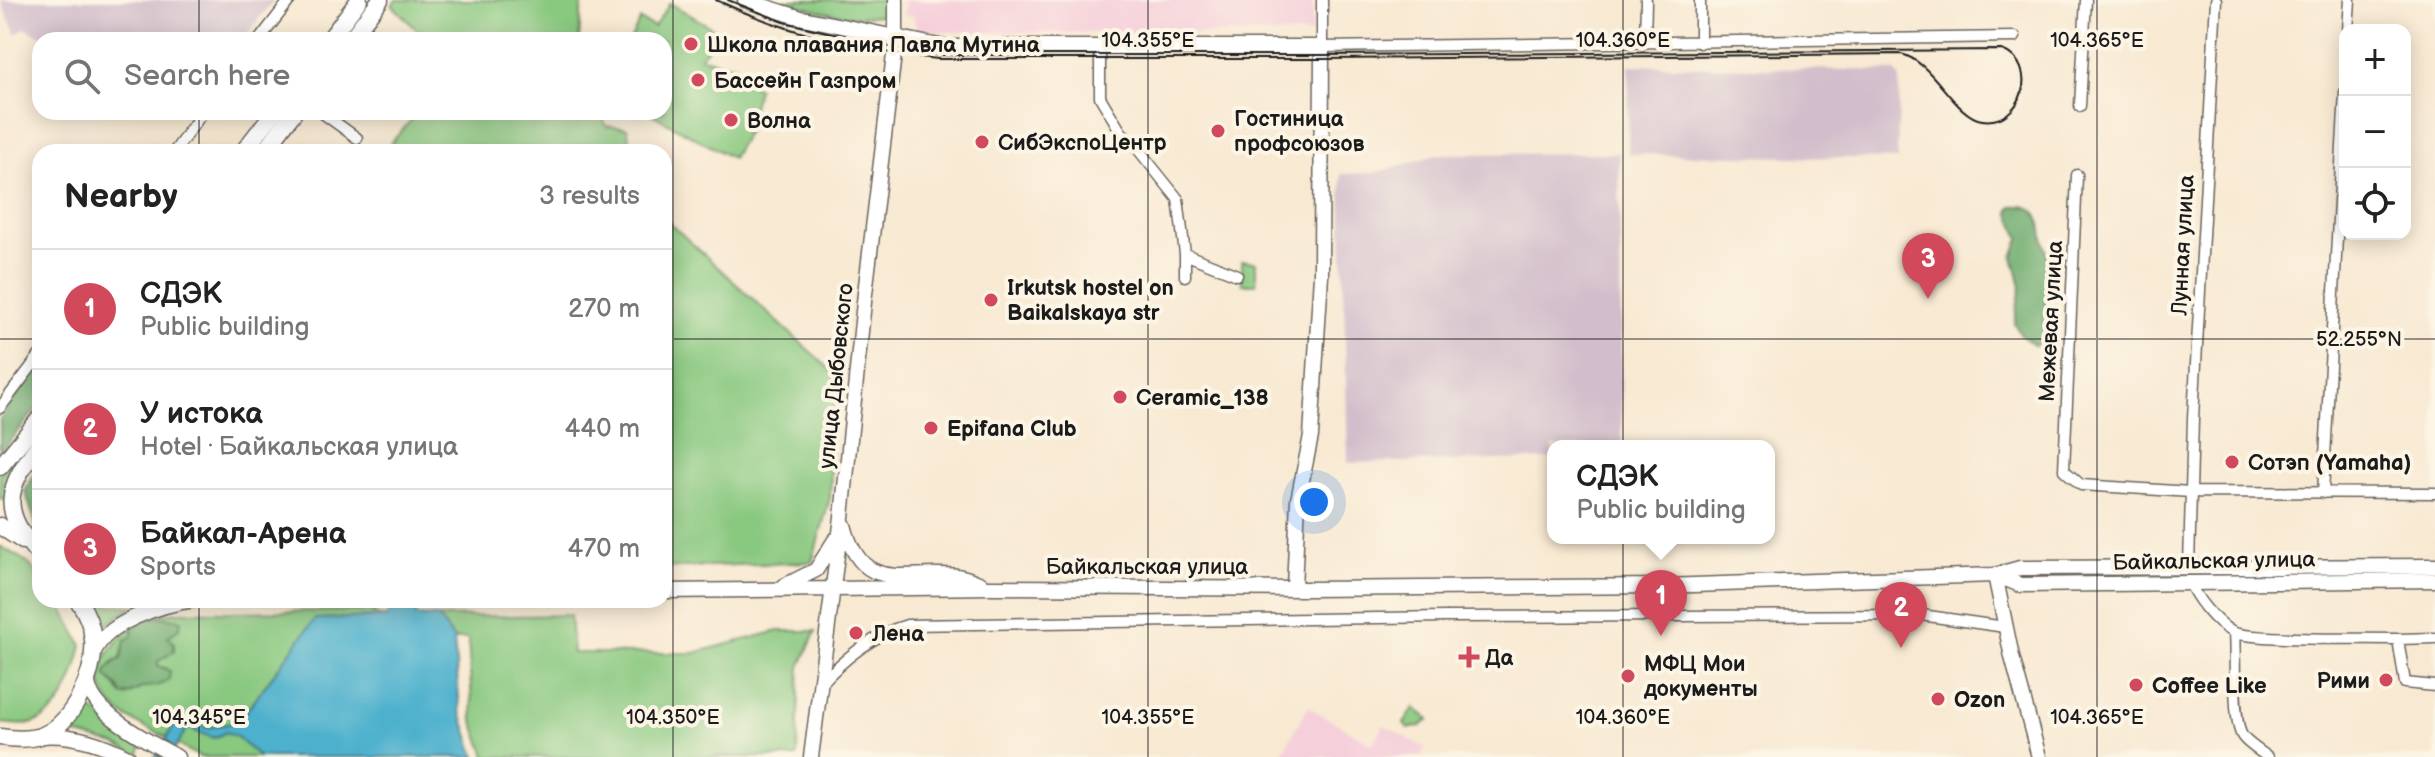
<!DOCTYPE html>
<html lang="en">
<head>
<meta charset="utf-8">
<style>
	body { margin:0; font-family:"Balsamiq Sans",sans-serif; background:#f6f6f6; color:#222 }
	.controls { position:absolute; right:24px; top:24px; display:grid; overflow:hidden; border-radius:16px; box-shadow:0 4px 20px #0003 }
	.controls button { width:72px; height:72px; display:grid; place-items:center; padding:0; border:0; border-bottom:2px solid #e0e0e0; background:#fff; color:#222; font:40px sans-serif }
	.you { position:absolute; left:1314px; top:502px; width:28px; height:28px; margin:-20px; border:6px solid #fff; border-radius:50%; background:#1a73e8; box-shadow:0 0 0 12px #1a73e833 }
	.badge { display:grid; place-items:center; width:52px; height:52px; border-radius:50%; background:#d1495b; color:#fff; font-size:26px; font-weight:700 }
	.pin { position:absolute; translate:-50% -66px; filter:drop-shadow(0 2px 4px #0008) }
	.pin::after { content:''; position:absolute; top:42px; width:28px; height:24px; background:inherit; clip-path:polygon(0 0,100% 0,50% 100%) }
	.popup { position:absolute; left:1547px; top:440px; width:228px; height:104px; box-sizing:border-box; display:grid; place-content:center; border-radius:16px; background:#fff; filter:drop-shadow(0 2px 6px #0005); font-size:26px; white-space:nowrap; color:#767676 }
	.popup b { font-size:30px; color:#222 }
	.popup::after { content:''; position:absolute; left:50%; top:100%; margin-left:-16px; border:16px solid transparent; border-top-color:#fff }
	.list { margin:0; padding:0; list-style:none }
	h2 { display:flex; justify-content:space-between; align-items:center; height:104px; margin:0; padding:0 32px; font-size:34px }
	h2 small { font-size:26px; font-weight:400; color:#767676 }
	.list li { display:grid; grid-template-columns:52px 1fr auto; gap:24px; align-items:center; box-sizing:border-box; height:120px; padding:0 32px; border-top:2px solid #e0e0e0 }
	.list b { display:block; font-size:30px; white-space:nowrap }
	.list p { margin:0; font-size:26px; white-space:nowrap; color:#767676 }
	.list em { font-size:26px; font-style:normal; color:#767676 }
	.icon { flex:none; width:44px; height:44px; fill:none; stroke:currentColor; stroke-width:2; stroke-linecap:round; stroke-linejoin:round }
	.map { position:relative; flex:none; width:2435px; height:757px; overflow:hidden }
	.search { position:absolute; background:#fff; box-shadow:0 4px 20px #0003; left:32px; top:32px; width:640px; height:88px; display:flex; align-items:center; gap:20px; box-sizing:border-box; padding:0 28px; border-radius:24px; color:#767676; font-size:30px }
	.panel { position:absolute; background:#fff; box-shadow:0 4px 20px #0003; left:32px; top:144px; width:640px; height:464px; border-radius:24px }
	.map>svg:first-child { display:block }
</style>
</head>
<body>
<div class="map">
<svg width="2435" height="757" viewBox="0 0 2435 757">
	<rect width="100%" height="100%" fill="#fcf5e5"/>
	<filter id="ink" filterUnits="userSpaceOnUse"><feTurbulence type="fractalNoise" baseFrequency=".0125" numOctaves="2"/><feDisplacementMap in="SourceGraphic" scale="16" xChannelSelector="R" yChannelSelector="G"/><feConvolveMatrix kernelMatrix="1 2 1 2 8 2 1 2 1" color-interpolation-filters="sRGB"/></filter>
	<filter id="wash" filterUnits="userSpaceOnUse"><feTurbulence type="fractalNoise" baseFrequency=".006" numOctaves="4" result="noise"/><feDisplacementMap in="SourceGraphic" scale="32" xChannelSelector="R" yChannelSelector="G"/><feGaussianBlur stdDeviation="1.8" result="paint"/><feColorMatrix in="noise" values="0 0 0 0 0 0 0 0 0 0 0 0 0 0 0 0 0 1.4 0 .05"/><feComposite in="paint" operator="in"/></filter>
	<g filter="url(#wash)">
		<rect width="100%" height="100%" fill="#f8e9d2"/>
		<path fill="#f5cfda" d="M905 0H1312L1313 34 924 32 917 29 913 16 903 15Z
			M1308 707 1372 744 1384 725 1425 748 1420 757H1280Z"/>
		<path fill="#d1bdcb" d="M0 0H274L242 40H50L25 28 16 34Z
			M1629 65 1895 71 1900 79 1897 159 1628 154Z
			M1619 153 1622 446H1553V459L1348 463 1341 174 1376 173 1439 154Z"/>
		<path fill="#88c87f" stroke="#52724e" stroke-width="2" fill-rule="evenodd" d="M396 0H582L579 40H427L392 5Z
			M783 0H889L882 15C848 20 815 11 783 0Z
			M670 3 721 33 700 57 734 66 730 78 758 88 752 110 746 111 755 117 732 158 648 112H664V40H630L640 20 654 27Z
			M418 112H601L606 126 627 128 633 152H405L390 144Z
			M664 218 835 374 830 498 812 562 664 568Z
			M1242 261 1256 262V284H1242Z
			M40 428V437L4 500 0 498V474Z
			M0 546C28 563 40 564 40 600H58L82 645C76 672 66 709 38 721 27 727 12 724 0 723Z
			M88 604 134 606 99 630Z
			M377 611 372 614 388 617 315 619 238 722 207 728 179 718 167 737C140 725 99 711 101 674 102 652 131 623 151 617 176 609 205 612 230 612 279 611 328 611 377 611ZM160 617 181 620 177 630 167 637 170 654 157 662 158 666 166 668 169 679 163 684 144 687 126 696 122 695 106 672 113 662 121 659 132 636 133 627 147 619Z
			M570 615 573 653H694L778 631H816L800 667 797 757H484L486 756 473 721 468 639H454L438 617Z
			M86 705 114 726 143 744 138 756 116 745 66 732Z
			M1414 708 1429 719 1421 726 1408 729 1404 724Z
			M187 727 214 738 226 732 236 736 259 757H200L177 744Z"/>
		<path fill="#6eac6e" stroke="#456445" stroke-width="2" d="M2012 206C2042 204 2040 220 2044 243 2046 254 2051 262 2051 274 2050 296 2040 315 2045 337L2035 346 2022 336 2014 323 2021 286 2013 257 2020 238 2009 212Z
			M40 365V405L0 453V419Z
			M40 464V537L25 491Z
			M160 617 181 620 180 627 168 637 174 643V651L157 662 158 666 170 671 169 679C160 687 154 685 142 688 134 690 131 695 122 695L119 688 106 676C106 667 114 662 121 659L125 640 132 636 133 627 147 619Z"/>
		<path fill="#4eb1cd" stroke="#356674" stroke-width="2" d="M388 600H416V616L438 617 454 639 460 710 476 757H259L236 736 226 732 214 738 187 728 170 757H155L179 718 207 728 238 722 315 619 388 617Z"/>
	</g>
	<g filter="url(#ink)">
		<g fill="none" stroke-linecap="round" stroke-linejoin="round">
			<g stroke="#69645c" stroke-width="13">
				<path id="street" d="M1322 0V47L2015 37
					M1700 0V43
					M2348 30 2350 0
					M259 40 290 0
					M1645 43 1646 0
					M1100 47V97L1121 132 1133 143 1178 199 1185 254 1237 275
					M2080 106 2086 0
					M321 112 357 138
					M174 152 203 112
					M2077 175 2064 470 2081 485 2191 492 2435 493
					M1185 254V276
					M0 408 40 355
					M2323 493 2345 92
					M2189 566 2193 418 2216 0
					M2189 581C2196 599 2215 622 2232 632 2249 641 2371 638 2398 639L2405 683 2435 686
					M2234 633C2236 655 2232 724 2243 737 2249 745 2260 751 2268 757
					M2398 639 2435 638
					M820 685C842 660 874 634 907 625L1446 617 1921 615 2005 627"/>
			</g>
			<g stroke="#69645c" stroke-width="17">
				<path id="secondary" d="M745 0 798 17 944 47H1322L1321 275 1311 436 1298 500 1294 588
					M844 525C862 596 903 570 957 576 965 577 974 581 981 584
					M1995 575 2012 657 2039 757
					M1996 575 2020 585 2435 580
					M784 586 816 570 835 540
					M664 591 992 587 1308 589 1664 586 1995 575 2020 568 2435 566
					M93 654C105 622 163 604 194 600
					M88 675C83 711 151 742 177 757
					M40 736C71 733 101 743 128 757
					M811 757 842 517 864 302 896 38V0"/>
			</g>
			<g stroke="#69645c" stroke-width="19">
				<path id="primary" d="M329 40 359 0
					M350 40 380 0
					M243 152 274 112
					M264 152 294 112
					M40 443C4 490 0 511 40 556
					M0 467 40 418
					M0 526 23 541
					M0 737C13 739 30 740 43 735 74 722 96 672 93 640 92 626 86 612 78 600"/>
			</g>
			<use href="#street" stroke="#fff" stroke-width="10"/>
			<use href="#secondary" stroke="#fff" stroke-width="14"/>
			<use href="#primary" stroke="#fff" stroke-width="16"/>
			<path stroke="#1c1c1c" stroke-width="2" d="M716 0C784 32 863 52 938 59H1322L1901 54C1933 61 1954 116 1982 120 2022 126 2041 65 2002 50L1322 55H938L894 48 784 22 728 0"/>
		</g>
	</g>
	<path fill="none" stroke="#1c1c1c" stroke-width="2" stroke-opacity="0.45" d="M199 0V40M673 0V757M1148 0V757M1623 0V757M2097 0V757M199 112V152M0 339H40M664 339H2435M199 600V757"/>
	<g fill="#d1495b" stroke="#fcf5e5" stroke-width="3">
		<circle cx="691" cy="44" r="8"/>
		<circle cx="698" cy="80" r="8"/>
		<circle cx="731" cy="120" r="8"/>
		<circle cx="1218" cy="131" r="8"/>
		<circle cx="982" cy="142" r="8"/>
		<circle cx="991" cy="300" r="8"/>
		<circle cx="1120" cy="397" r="8"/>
		<circle cx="931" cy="428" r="8"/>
		<circle cx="2232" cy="462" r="8"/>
		<circle cx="856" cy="633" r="8"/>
		<path d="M1465 645h8v8h8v8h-8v8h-8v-8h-8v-8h8z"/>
		<circle cx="1628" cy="676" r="8"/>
		<circle cx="2386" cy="680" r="8"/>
		<circle cx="2136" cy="685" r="8"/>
		<circle cx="1938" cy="699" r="8"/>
	</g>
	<g text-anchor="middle" stroke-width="8" stroke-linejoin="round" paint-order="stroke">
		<g font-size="22" font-weight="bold" fill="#1c1c1c" stroke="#fcf5e5" text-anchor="start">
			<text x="707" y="52">Школа плавания Павла Мутина</text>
			<text x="714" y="88">Бассейн Газпром</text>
			<text x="1234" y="126">Гостиница<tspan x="1234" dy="25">профсоюзов</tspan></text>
			<text x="747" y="128">Волна</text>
			<text x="998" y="150">СибЭкспоЦентр</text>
			<text x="1007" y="295">Irkutsk hostel on<tspan x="1007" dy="25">Baikalskaya str</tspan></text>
			<text x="1136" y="405">Сeramic_138</text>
			<text x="947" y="436">Epifana Club</text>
			<text x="2248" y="470">Сотэп (Yamaha)</text>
			<text x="872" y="641">Лена</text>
			<text x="1485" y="665">Да</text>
			<text x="1644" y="671">МФЦ Мои<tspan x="1644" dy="25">документы</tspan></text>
			<text x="2370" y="688" text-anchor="end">Рими</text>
			<text x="2152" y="693">Coffee Like</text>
			<text x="1954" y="707">Ozon</text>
		</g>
		<g font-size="22" fill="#1c1c1c" stroke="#fcf5e5">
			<text transform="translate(2182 245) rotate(-87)" y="8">Лунная улица</text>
			<text transform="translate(2050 321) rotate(-87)" y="8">Межевая улица</text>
			<text transform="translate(835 376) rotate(-84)" y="8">улица Дыбовского</text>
			<text transform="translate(2214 560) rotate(-1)" y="8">Байкальская улица</text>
			<text x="1147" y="574">Байкальская улица</text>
		</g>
	</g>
	<g font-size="20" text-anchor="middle" fill="#1c1c1c" stroke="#fcf5e5" stroke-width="8" stroke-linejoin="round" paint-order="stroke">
		<text x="1148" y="47">104.355°E</text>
		<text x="1623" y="47">104.360°E</text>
		<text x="2097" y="47">104.365°E</text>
		<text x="2359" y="346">52.255°N</text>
		<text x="199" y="724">104.345°E</text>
		<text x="673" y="724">104.350°E</text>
		<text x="1148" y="724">104.355°E</text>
		<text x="1623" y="724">104.360°E</text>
		<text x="2097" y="724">104.365°E</text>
	</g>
</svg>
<div class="controls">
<button>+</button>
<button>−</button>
<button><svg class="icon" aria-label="locate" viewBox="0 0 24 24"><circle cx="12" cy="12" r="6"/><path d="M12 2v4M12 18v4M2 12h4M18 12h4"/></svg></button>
</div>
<div class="you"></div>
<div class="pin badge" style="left:1661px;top:636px">1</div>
<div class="popup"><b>СДЭК</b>Public building</div>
<div class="pin badge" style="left:1901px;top:648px">2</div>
<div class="pin badge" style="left:1928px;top:299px">3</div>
<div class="search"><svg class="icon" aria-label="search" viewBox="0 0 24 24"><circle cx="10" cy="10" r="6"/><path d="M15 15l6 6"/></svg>Search here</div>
<section class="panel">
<h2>Nearby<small>3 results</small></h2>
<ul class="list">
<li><span class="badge">1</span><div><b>СДЭК</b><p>Public building</p></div><em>270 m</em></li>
<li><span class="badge">2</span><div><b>У истока</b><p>Hotel · Байкальская улица</p></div><em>440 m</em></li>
<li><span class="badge">3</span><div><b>Байкал-Арена</b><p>Sports</p></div><em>470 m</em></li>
</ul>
</section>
</div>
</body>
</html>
